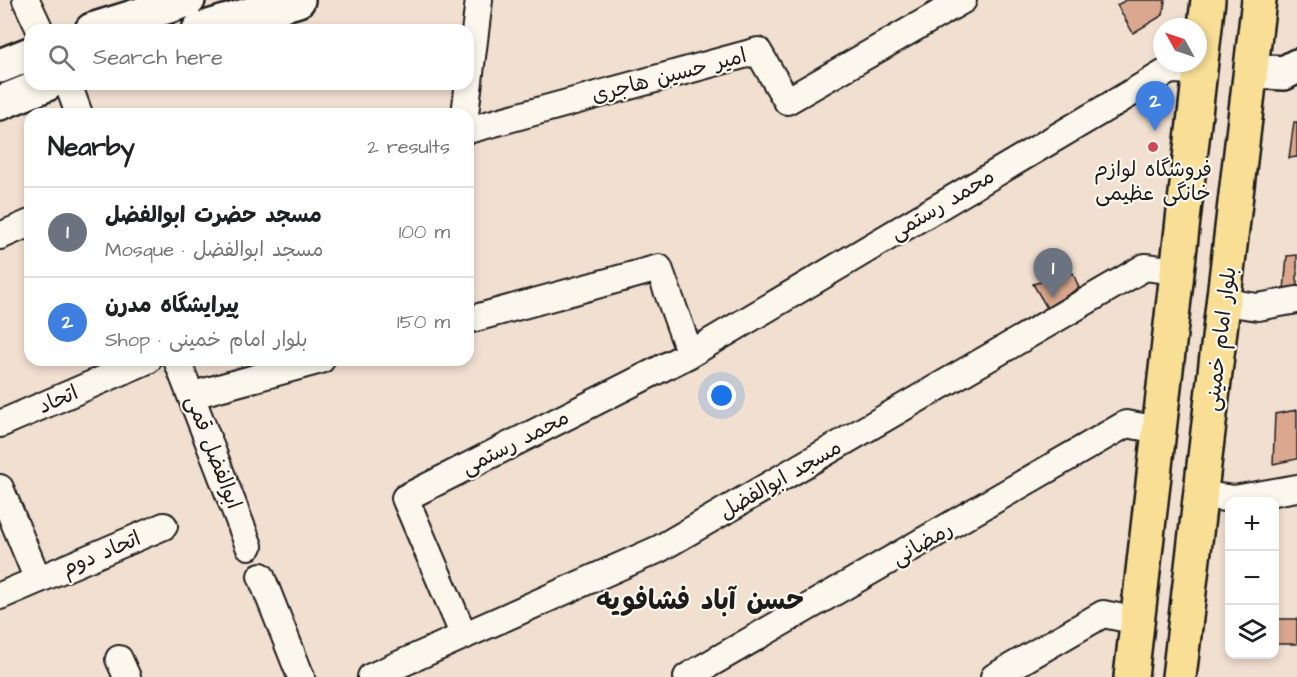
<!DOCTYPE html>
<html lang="en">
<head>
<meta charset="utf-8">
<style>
	body { margin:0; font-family:"Architects Daughter","Playpen Sans Arabic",sans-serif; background:#f6f6f6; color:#202124 }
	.controls { position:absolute; right:18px; bottom:18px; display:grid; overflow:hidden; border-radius:12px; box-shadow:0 3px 9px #0003 }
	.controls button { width:54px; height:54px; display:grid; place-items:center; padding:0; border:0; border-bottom:2px solid #e0e0e0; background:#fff; color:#202124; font:30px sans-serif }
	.compass { position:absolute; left:1153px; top:18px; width:54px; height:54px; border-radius:50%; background:#fff; box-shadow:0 3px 9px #0003; rotate:310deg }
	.you { position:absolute; left:722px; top:396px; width:21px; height:21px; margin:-15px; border:4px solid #fff; border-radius:50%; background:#1a73e8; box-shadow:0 0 0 9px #1a73e833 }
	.badge { display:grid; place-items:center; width:39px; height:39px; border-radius:50%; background:#d93025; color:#fff; font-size:20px; font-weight:700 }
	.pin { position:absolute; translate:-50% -50px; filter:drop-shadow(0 2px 3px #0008) }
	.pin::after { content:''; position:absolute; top:32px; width:21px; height:18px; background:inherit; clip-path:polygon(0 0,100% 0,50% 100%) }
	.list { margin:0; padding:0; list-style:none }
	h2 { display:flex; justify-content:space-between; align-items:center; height:78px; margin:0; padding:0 24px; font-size:26px }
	h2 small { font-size:20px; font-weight:400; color:#757577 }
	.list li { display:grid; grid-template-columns:39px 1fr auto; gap:18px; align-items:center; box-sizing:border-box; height:90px; padding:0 24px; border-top:2px solid #e0e0e0 }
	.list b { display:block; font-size:22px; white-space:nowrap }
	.list p { margin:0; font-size:20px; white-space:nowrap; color:#757577 }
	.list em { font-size:20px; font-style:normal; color:#757577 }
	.icon { flex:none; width:33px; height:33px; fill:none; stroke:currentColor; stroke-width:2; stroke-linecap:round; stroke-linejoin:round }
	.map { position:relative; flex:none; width:1297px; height:677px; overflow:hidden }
	.search { position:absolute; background:#fff; box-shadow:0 3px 9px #0003; left:24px; top:24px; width:450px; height:66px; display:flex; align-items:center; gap:15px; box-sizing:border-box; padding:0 21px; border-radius:18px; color:#757577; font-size:22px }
	.panel { position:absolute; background:#fff; box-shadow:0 3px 9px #0003; left:24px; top:108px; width:450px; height:258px; border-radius:18px }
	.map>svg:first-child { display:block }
</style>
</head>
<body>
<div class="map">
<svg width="1297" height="677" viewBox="0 0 1297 677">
	<rect width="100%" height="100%" fill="#f1dfd0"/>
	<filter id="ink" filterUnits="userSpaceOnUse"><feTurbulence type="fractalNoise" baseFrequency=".0167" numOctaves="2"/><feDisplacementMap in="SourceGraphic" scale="12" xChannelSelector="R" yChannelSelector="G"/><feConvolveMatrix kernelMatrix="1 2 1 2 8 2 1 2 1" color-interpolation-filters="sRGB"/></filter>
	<g filter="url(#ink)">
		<path fill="#dba88f" stroke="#1c1c1c" stroke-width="1.5" d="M1126 0H1165L1163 15 1133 33 1117 5Z
			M1294 122H1297V157L1289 158Z
			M1297 255V288L1284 290 1287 256Z
			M1073 273 1079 288 1047 308 1033 284Z
			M1297 410V459L1273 464 1275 414Z
			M1274 619H1297V644H1274Z"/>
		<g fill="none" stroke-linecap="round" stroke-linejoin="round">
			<g stroke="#1c1c1c" stroke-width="30">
				<path id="street" d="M26 0 40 30
					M68 84 79 114
					M465 114 479 0
					M468 130 758 51 787 101 963 0
					M0 236 30 223
					M1224 302 1258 307 1297 300
					M468 320 659 268 690 354
					M177 360 249 546
					M193 395 321 360
					M0 424 148 360
					M0 488 38 580
					M1201 495 1234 499 1297 488
					M261 576 301 677
					M0 596 164 526
					M464 636 405 498 690 354 1170 70 1199 71
					M119 659 127 677
					M371 677 659 549 1145 267 1178 271
					M687 677 1126 424 1160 430
					M994 677 1103 614 1138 621"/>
			</g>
			<g stroke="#1c1c1c" stroke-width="38">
				<path id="secondary" d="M92 30 188 0
					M199 30 298 0
					M0 66 30 54
					M1251 71 1284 73 1297 66
					M0 103 47 84"/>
			</g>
			<g stroke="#1c1c1c" stroke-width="38">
				<path id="highway" d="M1131 677 1208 0
					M1179 677 1259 0"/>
			</g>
			<use href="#street" stroke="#fbf7ec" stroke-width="26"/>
			<use href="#secondary" stroke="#fbf7ec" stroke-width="33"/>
			<use href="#highway" stroke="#f9df96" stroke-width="33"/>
		</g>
	</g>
	<circle fill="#d1495b" stroke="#fbf7ec" stroke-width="2" cx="1153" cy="147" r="6"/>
	<g text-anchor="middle" stroke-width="4.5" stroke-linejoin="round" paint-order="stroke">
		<g font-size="21" fill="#1c1c1c" stroke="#fbf7ec">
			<text transform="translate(669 75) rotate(-15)" y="7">امیر حسین هاجری</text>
			<text transform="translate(942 204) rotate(-31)" y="7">محمد رستمی</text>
			<text transform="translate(1220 339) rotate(-83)" y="7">بلوار امام خمینی</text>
			<text transform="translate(58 399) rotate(-23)" y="7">اتحاد</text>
			<text transform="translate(515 442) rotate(-27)" y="7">محمد رستمی</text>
			<text transform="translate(214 452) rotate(69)" y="7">ابوالفضل قمی</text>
			<text transform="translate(780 479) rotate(-30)" y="7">مسجد ابوالفضل</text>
			<text transform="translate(922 543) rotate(-30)" y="7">رمضانی</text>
			<text transform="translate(101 553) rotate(-23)" y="7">اتحاد دوم</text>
		</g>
		<g font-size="21" fill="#1c1c1c" stroke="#fbf7ec">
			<text x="1153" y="176">فروشگاه لوازم<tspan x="1153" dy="24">خانگی عظیمی</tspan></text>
		</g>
		<g font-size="27" font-weight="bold" fill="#1c1c1c" stroke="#fbf7ec">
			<text x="700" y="609">حسن آباد فشافویه</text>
		</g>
	</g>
</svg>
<div class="controls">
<button>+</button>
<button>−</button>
<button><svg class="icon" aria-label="layers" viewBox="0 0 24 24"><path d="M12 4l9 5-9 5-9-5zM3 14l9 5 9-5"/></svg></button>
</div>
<svg class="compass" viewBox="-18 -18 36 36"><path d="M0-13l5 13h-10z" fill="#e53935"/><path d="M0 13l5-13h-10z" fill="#757577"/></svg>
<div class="you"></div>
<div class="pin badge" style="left:1053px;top:298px;background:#6b7280">1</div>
<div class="pin badge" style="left:1155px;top:131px;background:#3f7fe0">2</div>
<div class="search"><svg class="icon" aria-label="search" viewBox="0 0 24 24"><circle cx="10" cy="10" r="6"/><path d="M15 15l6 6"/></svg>Search here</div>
<section class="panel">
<h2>Nearby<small>2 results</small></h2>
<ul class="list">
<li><span class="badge" style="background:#6b7280">1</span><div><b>مسجد حضرت ابوالفضل</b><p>Mosque · مسجد ابوالفضل</p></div><em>100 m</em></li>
<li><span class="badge" style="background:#3f7fe0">2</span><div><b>پیرایشگاه مدرن</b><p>Shop · بلوار امام خمینی</p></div><em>150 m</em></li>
</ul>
</section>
</div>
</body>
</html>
